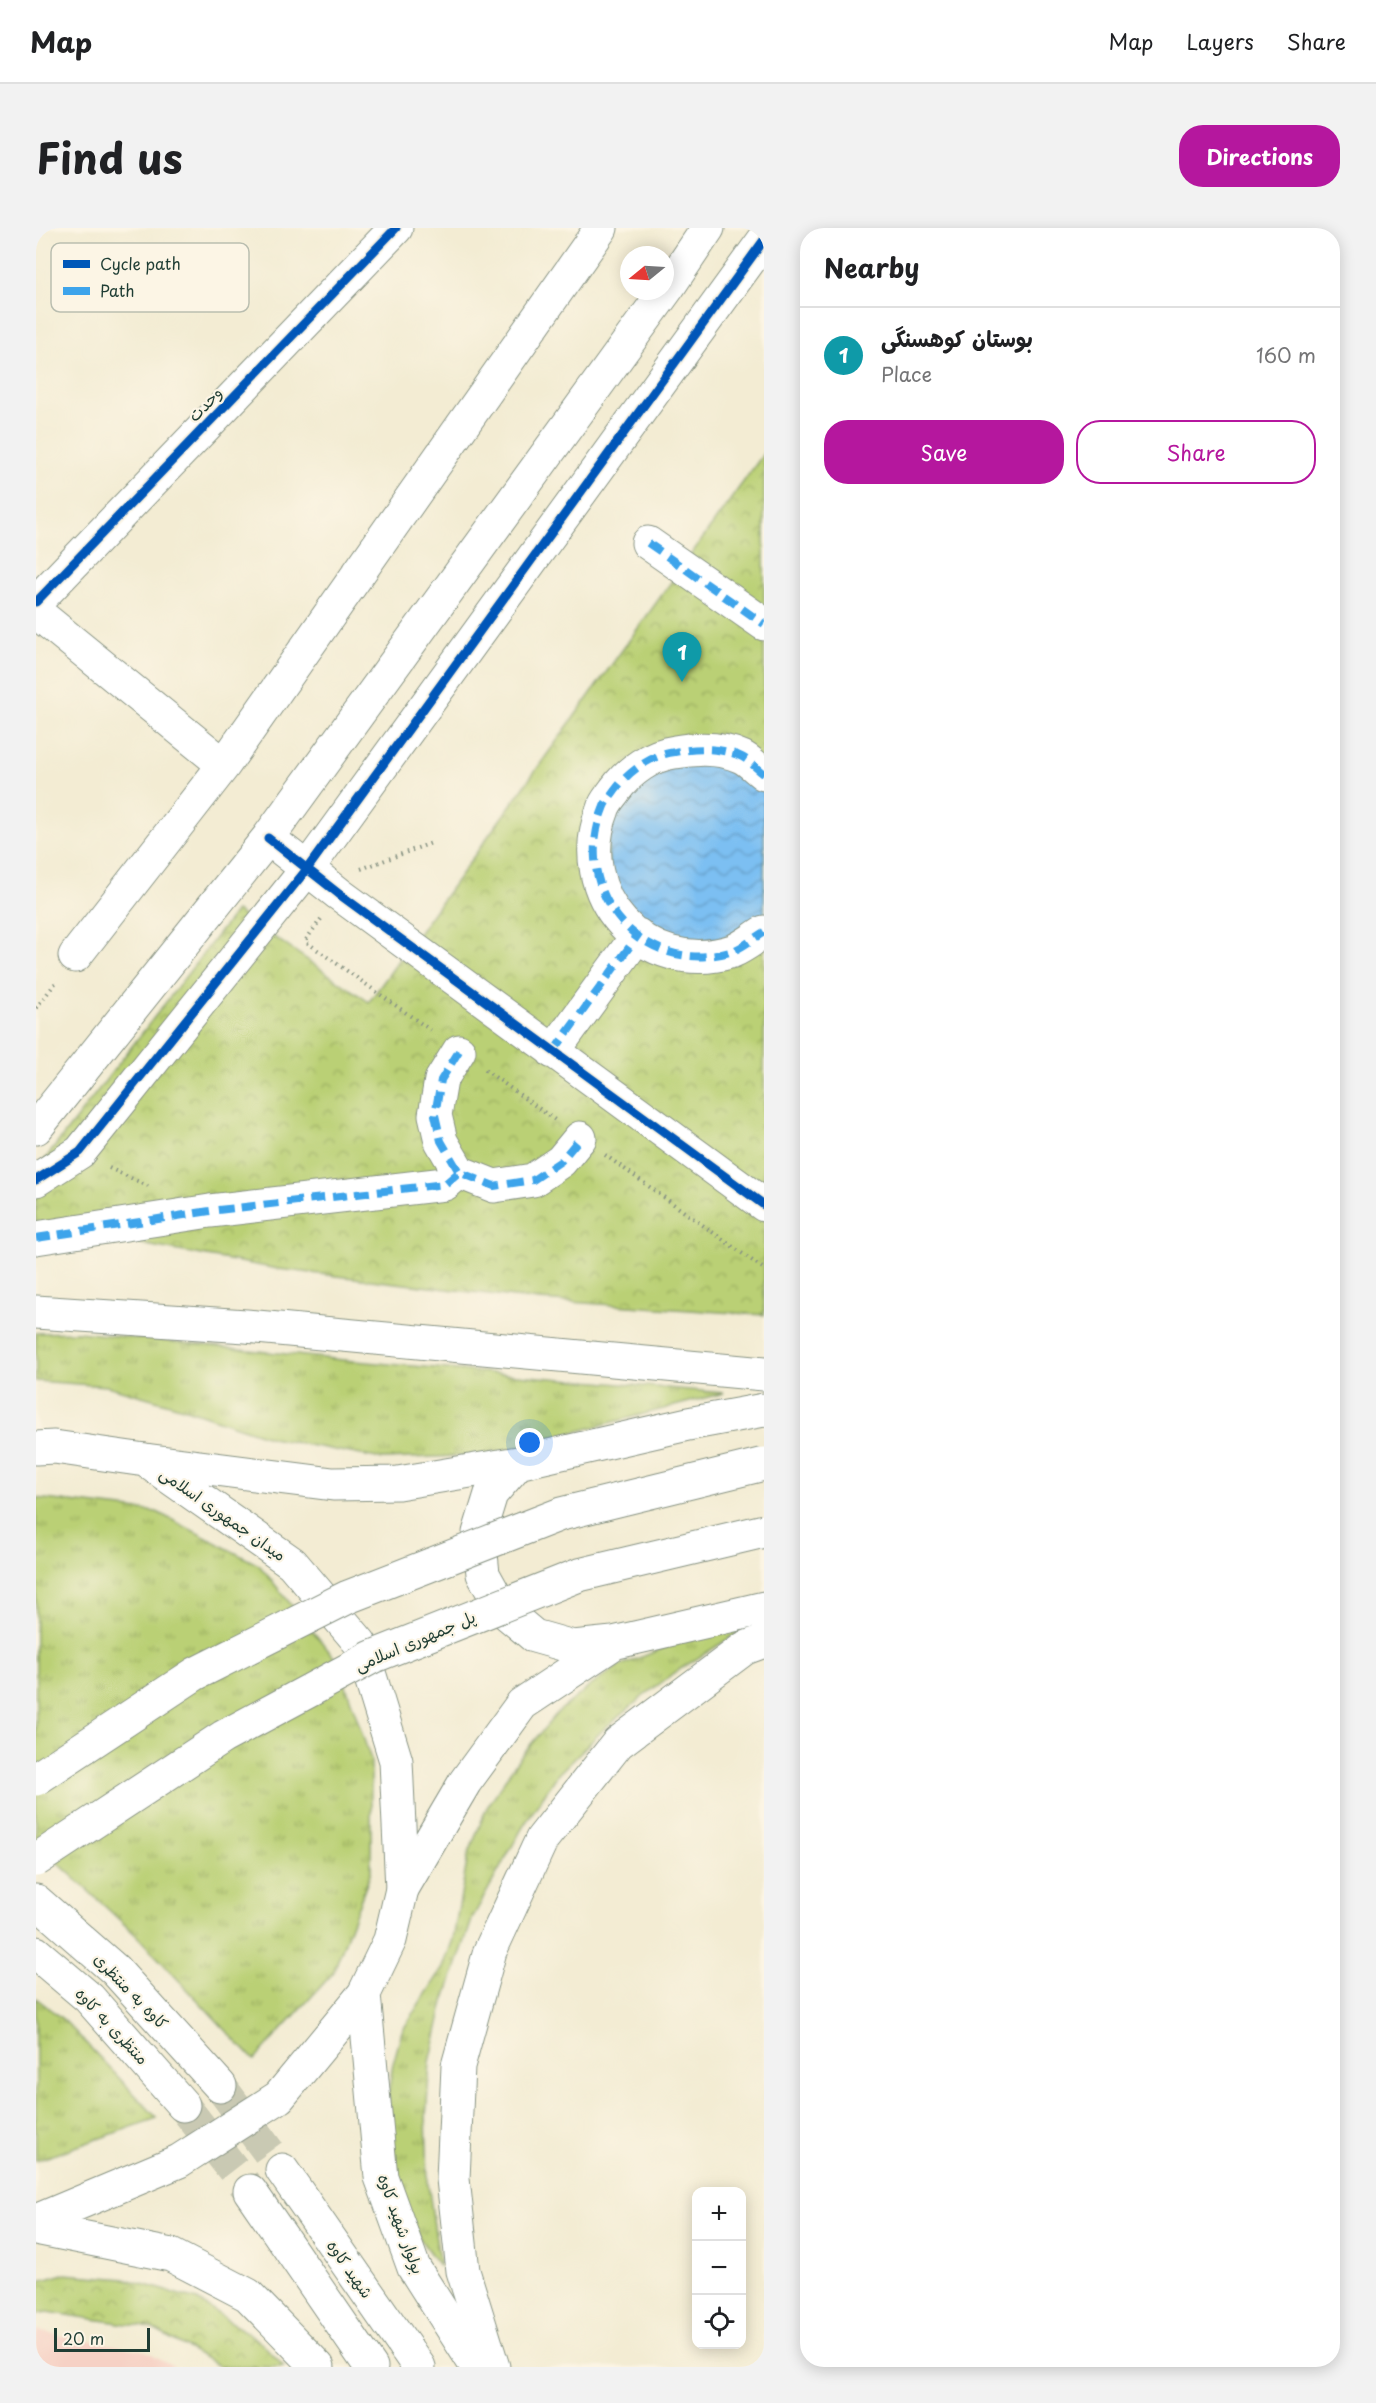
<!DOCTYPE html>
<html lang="en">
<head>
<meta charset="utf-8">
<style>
	body { margin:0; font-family:"Playpen Sans","Playpen Sans Arabic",sans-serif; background:#f2f2f2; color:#202124 }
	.controls { position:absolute; right:18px; bottom:18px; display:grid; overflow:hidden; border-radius:12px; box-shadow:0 3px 15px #0003 }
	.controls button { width:54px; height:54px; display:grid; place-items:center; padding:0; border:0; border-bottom:2px solid #e0e0e0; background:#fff; color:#202124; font:30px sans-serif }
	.compass { position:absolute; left:584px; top:18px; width:54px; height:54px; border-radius:50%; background:#fff; box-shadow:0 3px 15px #0003; rotate:252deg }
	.scale { position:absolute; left:18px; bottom:15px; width:96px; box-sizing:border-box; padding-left:6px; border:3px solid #1f3d34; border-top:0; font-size:16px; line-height:21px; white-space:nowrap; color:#1f3d34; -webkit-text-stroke:4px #fcf5e5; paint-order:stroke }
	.you { position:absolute; left:494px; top:1215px; width:21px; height:21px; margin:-15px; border:4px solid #fff; border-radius:50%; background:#1a73e8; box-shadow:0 0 0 9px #1a73e833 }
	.badge { display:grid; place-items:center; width:39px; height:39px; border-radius:50%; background:#b5179e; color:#fff; font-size:20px; font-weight:700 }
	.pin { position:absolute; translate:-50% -50px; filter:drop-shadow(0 2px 3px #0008) }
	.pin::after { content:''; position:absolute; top:32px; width:21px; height:18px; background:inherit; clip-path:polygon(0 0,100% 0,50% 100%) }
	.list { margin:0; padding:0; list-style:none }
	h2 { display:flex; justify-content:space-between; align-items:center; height:78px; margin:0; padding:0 24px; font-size:26px }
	h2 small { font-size:20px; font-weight:400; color:#757577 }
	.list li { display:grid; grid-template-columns:39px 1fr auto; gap:18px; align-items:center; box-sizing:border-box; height:96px; padding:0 24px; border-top:2px solid #e0e0e0 }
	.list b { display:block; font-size:22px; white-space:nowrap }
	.list p { margin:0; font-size:20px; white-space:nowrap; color:#757577 }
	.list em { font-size:20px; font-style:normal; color:#757577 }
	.actions { display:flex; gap:12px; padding:18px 24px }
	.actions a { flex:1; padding:14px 0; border:2px solid #b5179e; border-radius:24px; text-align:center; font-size:21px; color:#b5179e }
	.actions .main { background:#b5179e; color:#fff }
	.icon { flex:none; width:33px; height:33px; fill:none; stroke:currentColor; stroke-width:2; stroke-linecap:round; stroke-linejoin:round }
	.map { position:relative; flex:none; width:728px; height:2139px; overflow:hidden; border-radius:24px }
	header { display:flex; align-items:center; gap:36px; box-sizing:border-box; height:84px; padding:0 30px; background:#fff; border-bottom:2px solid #e0e0e0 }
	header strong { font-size:28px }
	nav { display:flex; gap:33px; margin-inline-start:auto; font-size:21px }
	.intro { display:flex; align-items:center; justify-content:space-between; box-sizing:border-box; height:144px; padding:0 36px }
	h1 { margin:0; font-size:42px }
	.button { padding:15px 27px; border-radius:24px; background:#b5179e; color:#fff; font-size:21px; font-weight:700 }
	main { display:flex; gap:36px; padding:0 36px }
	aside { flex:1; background:#fff; border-radius:24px; box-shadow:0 3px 15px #0003 }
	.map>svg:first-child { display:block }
</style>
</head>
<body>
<header>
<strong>Map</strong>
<nav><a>Map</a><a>Layers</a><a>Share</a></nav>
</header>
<div class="intro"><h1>Find us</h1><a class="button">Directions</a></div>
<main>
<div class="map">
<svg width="728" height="2139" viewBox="0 0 728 2139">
	<defs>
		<pattern id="grass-tufts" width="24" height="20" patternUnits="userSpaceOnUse" patternTransform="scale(1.5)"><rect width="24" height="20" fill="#bad074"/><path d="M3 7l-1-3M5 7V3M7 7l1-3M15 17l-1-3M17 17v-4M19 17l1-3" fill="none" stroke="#97aa60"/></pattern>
		<pattern id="park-crowns" width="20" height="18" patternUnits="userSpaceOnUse" patternTransform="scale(1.5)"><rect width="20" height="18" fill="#bad074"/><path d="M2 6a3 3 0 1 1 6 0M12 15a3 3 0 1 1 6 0" fill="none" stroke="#97aa60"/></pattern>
		<pattern id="water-waves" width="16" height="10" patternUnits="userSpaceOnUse" patternTransform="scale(1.5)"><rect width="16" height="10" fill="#7cbff2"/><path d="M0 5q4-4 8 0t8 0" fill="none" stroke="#659cc5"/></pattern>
	</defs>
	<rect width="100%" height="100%" fill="#fcf5e5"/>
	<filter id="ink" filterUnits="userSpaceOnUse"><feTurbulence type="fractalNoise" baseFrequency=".0167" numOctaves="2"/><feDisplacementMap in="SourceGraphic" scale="12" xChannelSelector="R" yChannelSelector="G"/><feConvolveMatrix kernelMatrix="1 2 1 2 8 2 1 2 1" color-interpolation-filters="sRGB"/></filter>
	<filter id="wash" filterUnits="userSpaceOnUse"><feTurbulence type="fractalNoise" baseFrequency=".008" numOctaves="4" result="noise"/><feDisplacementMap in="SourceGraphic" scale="24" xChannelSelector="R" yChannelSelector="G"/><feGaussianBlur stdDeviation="1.35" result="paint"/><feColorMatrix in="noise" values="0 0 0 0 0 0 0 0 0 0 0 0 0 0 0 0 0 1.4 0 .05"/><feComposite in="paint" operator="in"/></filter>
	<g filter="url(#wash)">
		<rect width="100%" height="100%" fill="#f3ecd3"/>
		<path fill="#f6d1c5" d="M0 2103 110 2123 139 2139H0Z"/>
		<path fill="url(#grass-tufts)" stroke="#6c8654" stroke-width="1.5" d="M42 1104 307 1132 688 1165 451 1227 346 1231 236 1210 144 1179 71 1158 0 1153V1105Z
			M0 1270 121 1284 223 1337 302 1434 335 1532V1644L297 1745 218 1832 102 1709 19 1632 0 1620Z
			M710 1400 641 1443 610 1466 570 1499 522 1546 488 1597 437 1689 408 1774 394 1834 390 1888 392 1956 404 2039 379 2004 360 1954 352 1867 357 1836 366 1803 407 1740 417 1711 432 1628 450 1581 481 1533 522 1484 553 1459 583 1438 648 1412Z
			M0 1770 29 1793 121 1890 0 1933Z"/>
		<path fill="url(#park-crowns)" stroke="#6c8654" stroke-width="1.5" d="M728 225V1087L503 1072 242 1041 77 1011 0 1005V943L200 683 333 774Z
			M28 2046 90 2051 161 2072 225 2114 248 2139H185L116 2100 12 2084 0 2086V2054Z"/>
		<path fill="url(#water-waves)" stroke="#4e7e93" stroke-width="1.5" d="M665 533 700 542 728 562V685C717 700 695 709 677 712 572 730 529 585 629 540 639 535 653 535 665 533Z"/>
	</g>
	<g filter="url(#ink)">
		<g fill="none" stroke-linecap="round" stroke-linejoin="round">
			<path stroke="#c9c9b3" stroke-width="33" stroke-dasharray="33 16" stroke-linecap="butt" d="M184 1858 246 1942
				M147 1877 214 1963"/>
			<g stroke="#899484" stroke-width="35">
				<path id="street" d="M612 315 728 396
					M0 374 360 0
					M0 384 188 537
					M728 546C721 541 714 533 706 529 685 519 661 520 639 524 615 527 593 543 579 562 575 568 569 574 567 581 533 666 609 751 697 723 707 719 718 710 728 704
					M232 610 303 666 728 977
					M39 728 188 537 565 0
					M423 823 405 852 399 887 405 913 423 944 458 958 497 952 525 933 544 910
					M517 824 602 707
					M0 900 232 610 633 58 672 0
					M0 952 44 924 271 641 728 12
					M0 1010 174 983 409 956 423 944"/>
			</g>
			<g stroke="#899484" stroke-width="35">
				<path id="primary" d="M0 1220 18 1219 109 1232 256 1335 324 1415 360 1533 366 1661 354 1712 328 1766 243 1869 143 1933 0 1993
					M0 1673 79 1742 184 1858
					M0 1725 53 1770 147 1877
					M328 1766 345 1949 378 2040 441 2139
					M246 1942 383 2139
					M214 1963 335 2139
					M0 2000 135 2027 212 2067 282 2139"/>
			</g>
			<g stroke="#899484" stroke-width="35">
				<path id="highway" d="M0 1084 210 1098 728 1146
					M109 1232 297 1256 362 1255 482 1235 652 1196 728 1182
					M482 1235 455 1266 443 1305 447 1346 467 1382 498 1408 537 1419 577 1415 728 1380
					M366 1661 429 1554 486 1476 575 1417
					M457 2139 427 2043 417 1951 422 1838 454 1723 506 1611 582 1515 709 1420 728 1413"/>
			</g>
			<path stroke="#899484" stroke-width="4" stroke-dasharray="1.5 4.5" stroke-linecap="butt" d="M325 641 398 614
				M285 691 269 713 397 804
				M0 780 21 753
				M449 842 519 892
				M569 927 728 1041
				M73 940 112 958"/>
			<use href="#street" stroke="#fff" stroke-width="33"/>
			<use href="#primary" stroke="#fff" stroke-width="33"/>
			<use href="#highway" stroke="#fff" stroke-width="33"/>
			<g stroke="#899484" stroke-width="35" stroke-linecap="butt">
				<path id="highway-bridge" d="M0 1551 159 1446 312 1369 525 1286 728 1236
					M0 1632 187 1509 336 1429 543 1347 728 1303"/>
			</g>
			<use href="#highway-bridge" stroke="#fff" stroke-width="33"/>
			<path stroke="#3da4eb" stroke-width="8" stroke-dasharray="15 8" stroke-linecap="butt" d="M612 315 728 396
				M728 546C721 541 714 533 706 529 685 519 661 520 639 524 615 527 593 543 579 562 575 568 569 574 567 581 533 666 609 751 697 723 707 719 718 710 728 704
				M423 823 405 852 399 887 405 913 423 944 458 958 497 952 525 933 544 910
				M517 824 602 707
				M0 1010 174 983 409 956 423 944"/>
			<g stroke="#fcf5e5" stroke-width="13">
				<path id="cycleway" d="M0 374 360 0
					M232 610 303 666 728 977
					M0 952 44 924 271 641 728 12"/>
			</g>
			<use href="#cycleway" stroke="#0057b8" stroke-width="9"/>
		</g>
	</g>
	<g text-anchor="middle" stroke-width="4.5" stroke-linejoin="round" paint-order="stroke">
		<g font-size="16" fill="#1f3d34" stroke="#fcf5e5">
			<text transform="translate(169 176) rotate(-46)" y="6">وحدت</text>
			<text transform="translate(187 1286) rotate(35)" y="6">میدان جمهوری اسلامی</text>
			<text transform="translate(379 1413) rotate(-23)" y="6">پل جمهوری اسلامی</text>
			<text transform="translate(95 1763) rotate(46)" y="6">کاوه به منتظری</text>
			<text transform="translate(76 1798) rotate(47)" y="6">منتظری به کاوه</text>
			<text transform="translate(365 1996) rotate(70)" y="6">بولوار شهید کاوه</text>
			<text transform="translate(314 2041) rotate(55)" y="6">شهید کاوه</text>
		</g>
	</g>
	<rect x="15" y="15" width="198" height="69" rx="9" fill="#fcf5e5" stroke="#babeb0" stroke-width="1.5"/>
	<rect x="27" y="32" width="27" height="8" fill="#0057b8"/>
	<rect x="27" y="59" width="27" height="8" fill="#3da4eb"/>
	<g font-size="16" fill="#1f3d34">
		<text x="64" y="42">Cycle path</text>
		<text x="64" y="69">Path</text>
	</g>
</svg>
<div class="controls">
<button>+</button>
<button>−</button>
<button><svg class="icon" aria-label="locate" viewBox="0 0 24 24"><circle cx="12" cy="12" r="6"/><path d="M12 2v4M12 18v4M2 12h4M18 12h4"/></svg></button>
</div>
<svg class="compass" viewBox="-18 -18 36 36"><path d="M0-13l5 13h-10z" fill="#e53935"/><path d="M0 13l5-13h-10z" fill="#757577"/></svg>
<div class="scale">20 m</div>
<div class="you"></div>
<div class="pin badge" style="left:646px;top:454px;background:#0f9aa8">1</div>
</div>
<aside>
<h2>Nearby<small></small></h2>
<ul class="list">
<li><span class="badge" style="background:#0f9aa8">1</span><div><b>بوستان کوهسنگی</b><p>Place</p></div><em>160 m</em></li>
</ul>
<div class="actions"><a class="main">Save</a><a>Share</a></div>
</aside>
</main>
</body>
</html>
